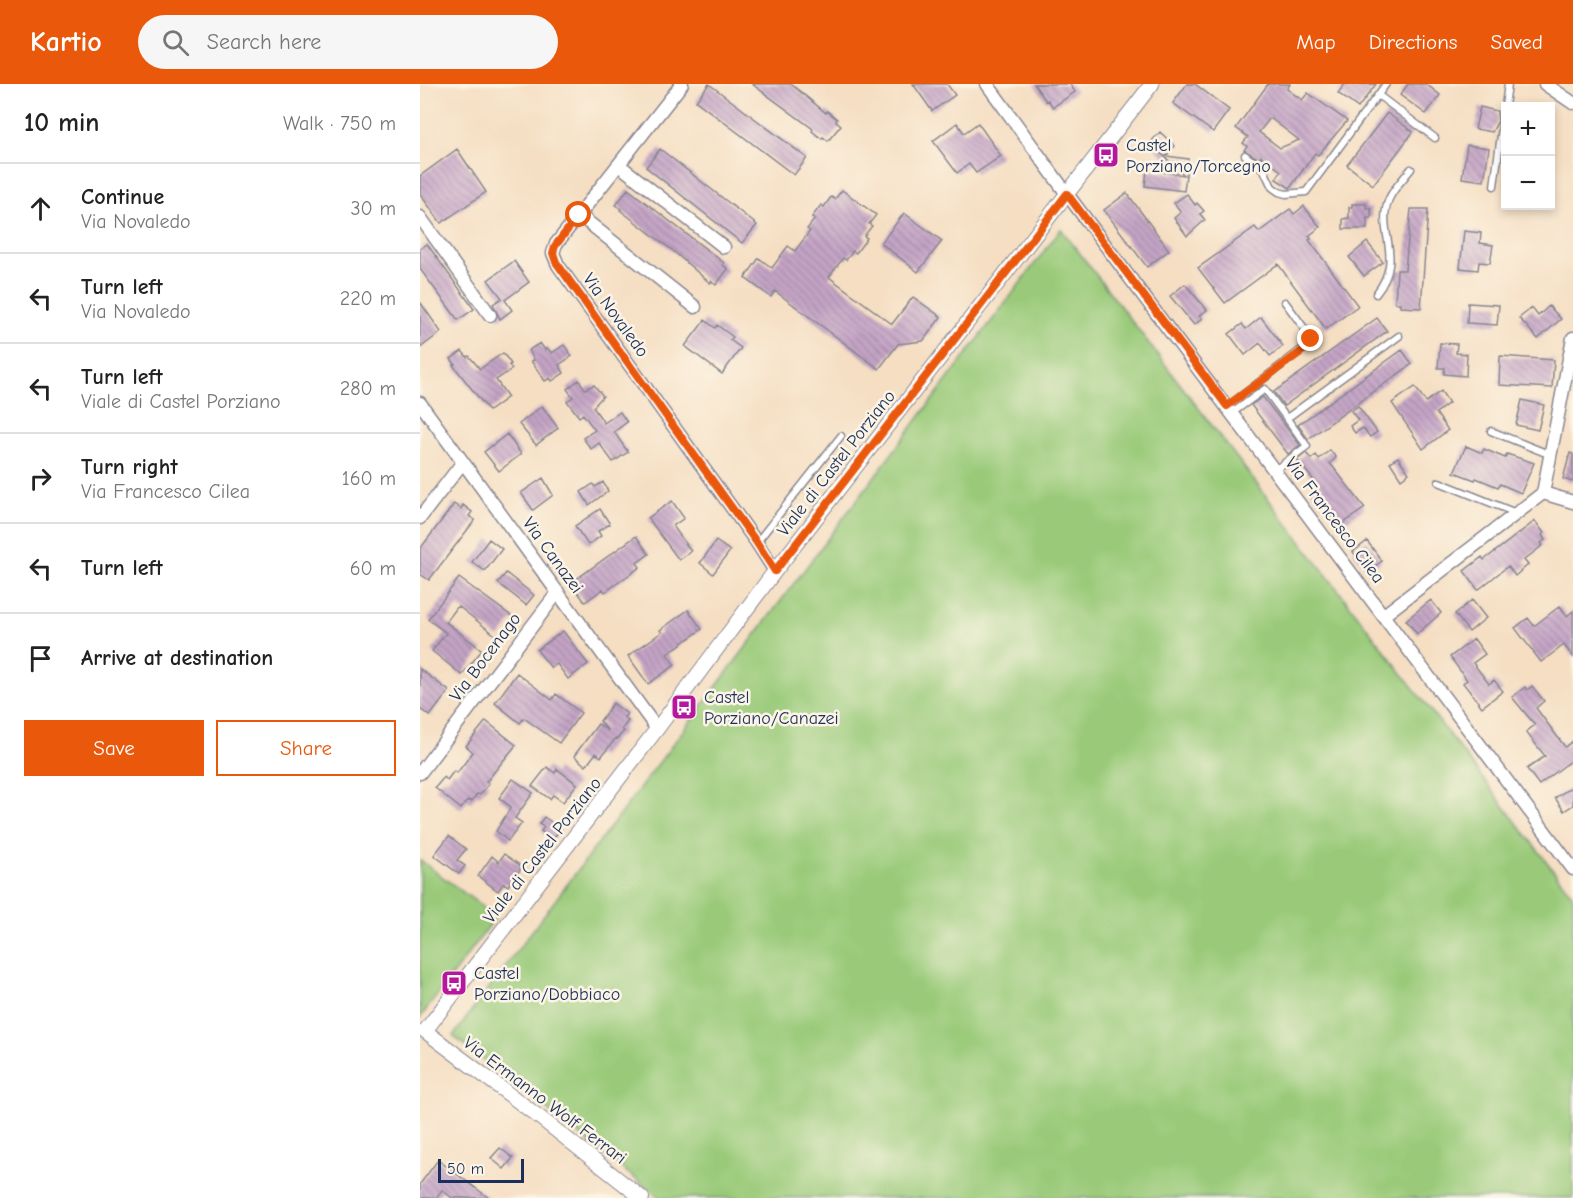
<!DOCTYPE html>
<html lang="en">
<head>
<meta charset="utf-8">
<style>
	body { margin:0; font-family:"Comic Neue",sans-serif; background:#f6f6f6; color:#222 }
	.controls { position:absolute; right:18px; top:18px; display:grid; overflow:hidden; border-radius:0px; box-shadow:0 3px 9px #0003 }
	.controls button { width:54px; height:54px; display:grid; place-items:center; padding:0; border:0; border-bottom:2px solid #e0e0e0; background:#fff; color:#222; font:30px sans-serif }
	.scale { position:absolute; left:18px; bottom:15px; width:86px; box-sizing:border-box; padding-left:6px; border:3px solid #1b2f5e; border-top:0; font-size:16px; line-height:21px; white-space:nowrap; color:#1b2f5e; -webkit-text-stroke:4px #fcf5e5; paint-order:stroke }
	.stop { position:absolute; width:18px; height:18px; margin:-14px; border:4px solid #ea580c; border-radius:50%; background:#fff }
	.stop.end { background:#ea580c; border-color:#fff; box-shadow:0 2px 6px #0008 }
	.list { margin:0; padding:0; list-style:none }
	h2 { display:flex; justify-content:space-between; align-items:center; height:78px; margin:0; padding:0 24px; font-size:26px }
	h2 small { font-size:20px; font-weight:400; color:#767676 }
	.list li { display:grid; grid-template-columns:39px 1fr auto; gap:18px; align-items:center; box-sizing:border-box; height:90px; padding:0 24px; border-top:2px solid #e0e0e0 }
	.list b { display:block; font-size:22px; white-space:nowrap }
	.list p { margin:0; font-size:20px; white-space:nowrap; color:#767676 }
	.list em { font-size:20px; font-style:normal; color:#767676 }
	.actions { display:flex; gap:12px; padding:18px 24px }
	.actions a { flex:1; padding:14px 0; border:2px solid #ea580c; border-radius:0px; text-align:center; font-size:21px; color:#ea580c }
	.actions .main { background:#ea580c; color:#fff }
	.icon { flex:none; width:33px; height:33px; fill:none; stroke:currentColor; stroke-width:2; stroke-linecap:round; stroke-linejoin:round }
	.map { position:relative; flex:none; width:1153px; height:1114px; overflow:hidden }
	header { display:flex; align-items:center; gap:36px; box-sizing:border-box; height:84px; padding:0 30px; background:#ea580c; color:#fff }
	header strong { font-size:28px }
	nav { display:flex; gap:33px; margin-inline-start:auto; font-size:21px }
	.search { width:420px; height:54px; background:#f6f6f6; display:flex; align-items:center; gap:15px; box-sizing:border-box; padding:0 21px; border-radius:33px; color:#767676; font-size:22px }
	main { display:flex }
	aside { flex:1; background:#fff }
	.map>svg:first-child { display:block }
</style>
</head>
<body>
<header>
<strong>Kartio</strong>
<div class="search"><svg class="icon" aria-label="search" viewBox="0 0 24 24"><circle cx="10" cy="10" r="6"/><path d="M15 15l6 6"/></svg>Search here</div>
<nav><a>Map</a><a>Directions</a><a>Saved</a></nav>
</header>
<main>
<aside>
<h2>10 min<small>Walk · 750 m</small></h2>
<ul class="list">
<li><svg class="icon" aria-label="ahead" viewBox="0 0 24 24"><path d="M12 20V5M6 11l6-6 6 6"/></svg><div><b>Continue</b><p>Via Novaledo</p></div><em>30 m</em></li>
<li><svg class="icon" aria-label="left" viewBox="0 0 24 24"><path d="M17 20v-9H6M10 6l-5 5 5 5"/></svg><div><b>Turn left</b><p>Via Novaledo</p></div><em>220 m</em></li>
<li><svg class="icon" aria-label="left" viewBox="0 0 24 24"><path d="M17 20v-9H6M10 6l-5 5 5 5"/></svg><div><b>Turn left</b><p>Viale di Castel Porziano</p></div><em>280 m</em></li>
<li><svg class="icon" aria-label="right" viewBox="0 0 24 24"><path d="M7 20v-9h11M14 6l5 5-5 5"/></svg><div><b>Turn right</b><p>Via Francesco Cilea</p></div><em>160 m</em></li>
<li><svg class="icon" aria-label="left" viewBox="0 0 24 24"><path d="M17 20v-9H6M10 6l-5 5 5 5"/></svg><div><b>Turn left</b></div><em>60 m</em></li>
<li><svg class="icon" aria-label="arrive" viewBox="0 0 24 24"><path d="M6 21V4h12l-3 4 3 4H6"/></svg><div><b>Arrive at destination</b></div></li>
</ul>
<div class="actions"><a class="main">Save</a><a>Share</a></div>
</aside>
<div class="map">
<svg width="1153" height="1114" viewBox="0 0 1153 1114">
	<defs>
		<pattern id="building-back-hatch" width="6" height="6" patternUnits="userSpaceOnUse" patternTransform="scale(1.5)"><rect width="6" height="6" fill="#c5a4c6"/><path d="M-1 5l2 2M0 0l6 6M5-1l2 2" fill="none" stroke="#9f86a4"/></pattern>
	</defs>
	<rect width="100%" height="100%" fill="#fcf5e5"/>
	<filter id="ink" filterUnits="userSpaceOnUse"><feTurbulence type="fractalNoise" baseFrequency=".0167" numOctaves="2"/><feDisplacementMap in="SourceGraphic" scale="12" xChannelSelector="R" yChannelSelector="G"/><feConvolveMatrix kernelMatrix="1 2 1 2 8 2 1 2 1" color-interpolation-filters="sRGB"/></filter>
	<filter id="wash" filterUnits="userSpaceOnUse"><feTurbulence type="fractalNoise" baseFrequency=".008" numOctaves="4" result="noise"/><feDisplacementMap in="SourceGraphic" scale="24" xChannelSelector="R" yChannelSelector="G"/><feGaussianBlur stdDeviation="1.35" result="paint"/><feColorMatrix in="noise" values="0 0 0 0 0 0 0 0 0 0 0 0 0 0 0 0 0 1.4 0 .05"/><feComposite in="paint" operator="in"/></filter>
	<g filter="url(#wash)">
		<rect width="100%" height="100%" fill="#f5dec2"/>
		<path fill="#9aca79" stroke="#5a7c6c" stroke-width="1.5" d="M641 145 1153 812V1114H240L33 952Z
			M0 776 76 833 0 934Z"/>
		<g id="blocks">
			<path fill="url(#building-back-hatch)" fill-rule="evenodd" d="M289 0 387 74 374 91 276 17Z
				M332 0H371L406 29 407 27 417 35 416 37 421 41 408 57 403 53 402 55 392 47 393 45Z
				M493 0H527L535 11 512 27Z
				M614 0H650L655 8 633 23 628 16 626 17Z
				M767 0H775L809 26 793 48 753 19Z
				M848 0H870L867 5 882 16 888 9 927 37 898 71 895 69 870 104 856 95 861 87 841 72 839 75 824 66 827 62 823 59 828 53 816 44ZM850 34 879 56 860 64 839 48Z
				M925 0H956L938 24 918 9Z
				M988 0H1006L1020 11 1006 30 980 11Z
				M1060 23 1077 27 1078 37 1072 48 1055 45Z
				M967 29 993 48 953 101 927 81Z
				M537 39 544 49 558 39 581 72 556 89 549 80 537 89 513 57Z
				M740 48 755 62 746 72 768 75 764 107 725 102 727 86 764 91 730 59Z
				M1047 61 1069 64 1064 97 1042 94Z
				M37 65 66 108 21 139 0 110V92Z
				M240 65 337 141 322 159 226 83Z
				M208 105 304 179 303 181 308 185 296 201 291 197 290 199 253 167 200 126 201 125 196 121Z
				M422 106 456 131 449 140 452 142 444 152 447 154 436 169 433 167 426 176 423 174 409 193 472 240 493 213 521 233 503 257 478 260 459 285 355 207 351 213 325 194 339 174 352 184 368 162 375 167 390 147 387 145 395 135 392 133 401 121 404 123 411 113 415 115Z
				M707 109 749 166 727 183 684 126Z
				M767 110 775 121 777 119 784 127 780 130 785 136 767 152 754 134 761 128 754 119Z
				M932 120H946V124H951V134H947V145H923V135L929 134V123H932Z
				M884 122 900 143 889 152 891 155 889 156 938 222 906 245 858 180 805 219 778 184 835 143 839 148 870 125 874 130Z
				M991 125H1008L1001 224 980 223V219H975L977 186H985Z
				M484 129 522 157 498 188 461 159Z
				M1044 147 1061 149 1060 159 1073 161 1070 179 1059 178 1058 186 1040 184Z
				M947 158 963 178 944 192 929 173Z
				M7 160 54 225 38 236 0 185V165Z
				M94 177 109 198 85 216 92 226 80 235 73 220 82 214 68 196Z
				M765 200 787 226 779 232 782 235 774 241 750 212Z
				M0 218 21 248 0 264Z
				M1048 219 1079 221 1077 241 1047 239Z
				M1129 222 1141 235 1118 255 1099 234 1112 224 1118 232Z
				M841 233 863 262 850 272 840 259 825 271 809 250 822 240 826 245Z
				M957 234 967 247 864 322 854 308Z
				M285 236 295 244 297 241 313 253 310 256 321 264 302 290 265 262Z
				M120 259 125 266 127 264 132 269 144 261 152 272 139 281 144 289 132 297 130 294 125 297 111 277 114 276 109 266Z
				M1020 259 1037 260 1036 269 1047 270 1046 292 1024 290 1025 284H1018Z
				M982 266 992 280 888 355 878 341Z
				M42 267 47 273 49 272 60 285 83 269 91 280 89 281 92 285 76 296 88 313 69 327 33 281 35 280 31 275Z
				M1080 272 1134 276 1132 304 1079 301Z
				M159 296 165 305 174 301 183 312 173 323 184 339 200 328 207 338 194 348 208 368 193 378 179 359 171 365 163 354 175 346 163 330 159 333 147 317 153 313 147 305Z
				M995 303 1006 318 1021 307 1029 319 1016 329 1028 346 1003 365 972 319Z
				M843 313 880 361 868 370 831 321Z
				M1102 316 1124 321 1118 346 1096 341Z
				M122 322 138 344 116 361 99 340Z
				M938 322 957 348 950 353 943 344 935 349 930 342 938 336 931 327Z
				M87 350 101 370 79 387 64 368Z
				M1046 362 1062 369 1064 365 1085 374 1087 370 1114 379 1101 409 1080 400 1078 403 1056 394 1055 396 1034 388Z
				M910 366 916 374 910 379 945 424 922 440 904 417 901 419 890 404 896 399 877 376 886 369 891 375 896 371 899 375Z
				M1150 369 1153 370V398L1143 395Z
				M978 373 989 389 981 395 970 378Z
				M123 394 133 411 113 426 101 409Z
				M183 398 188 407 169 421 161 408 173 400 175 403Z
				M252 417 264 434 253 442 271 467 259 476 228 434Z
				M34 420 41 425 43 421 52 428 49 432 55 436 9 496 0 490V465Z
				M180 425 190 440 178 447 181 452 168 461 155 442Z
				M1115 437 1124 449 1122 451 1125 456 1121 459 1123 461 1104 476 1108 481 1095 492 1088 482 1058 506 1044 487 1062 473 1064 476Z
				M216 452 229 470 217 479 220 483 185 508 183 505 165 518 151 499Z
				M69 455 82 465 65 487 52 478Z
				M296 457 310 467 293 490 280 479Z
				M947 457 962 477 948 487 933 468Z
				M86 489 114 511 106 521 78 499Z
				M39 494 94 534 79 554 38 522 26 538 62 566 42 591 12 567 26 549 8 535Z
				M1011 516 1021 529 997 550 986 536Z
				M1052 516 1066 534 1049 548 1035 530Z
				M1140 522 1147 532 1153 527V573L1144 561 1121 578 1095 544 1108 534 1114 542Z
				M268 526 282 545 247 570 255 581 228 600 208 572 242 548 240 546Z
				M143 547 168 580 148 595 137 580 131 584 117 566Z
				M1054 555 1065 570 1053 579 1069 600 1074 596 1083 607 1062 623 1043 599 1047 596 1030 573Z
				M0 585 29 607 10 632 0 625Z
				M97 589 132 616 136 610 161 629 139 659 104 634 100 639 75 619Z
				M1112 602 1124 617 1116 624 1145 663 1153 657V675L1119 701 1107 685 1125 672 1106 648 1115 641 1092 613 1105 603 1107 606Z
				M193 619 207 630 204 633 208 637 202 645 204 647 197 655 196 654 181 673 176 669 166 682 154 672 178 640 188 647 180 637Z
				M66 637 96 661 66 698 69 700 60 711 57 710 51 718 48 716 41 725 15 704 24 693 27 696 34 687 37 689 53 668 46 662Z
				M127 683 135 689 137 685 157 700 143 718 133 711 130 715 112 702Z
				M93 695 113 709 95 734 102 739 88 757 76 747 91 723 79 714Z
				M1153 702V721L1144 727 1135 714Z
				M124 733 141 745 132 756 121 747 124 743 119 740Z
				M29 752 46 765 37 776 45 782 39 790 14 771Z
				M84 770 102 783 88 802 84 799 78 807 58 792 72 772 79 778Z
				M80 1064 93 1074 84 1085 71 1074Z
				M18 1076 69 1114H32L22 1106 16 1114H0V1100Z"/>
		</g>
	</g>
	<g filter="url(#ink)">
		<use href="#blocks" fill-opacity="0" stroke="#888690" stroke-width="1.5"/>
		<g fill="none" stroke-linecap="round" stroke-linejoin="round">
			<g stroke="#888690" stroke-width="9">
				<path id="service" d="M958 11 1015 54
					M825 71 844 86 852 103 859 108 866 110 886 108 966 0
					M1074 102 1088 0
					M956 210C986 172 955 148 969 115 973 105 984 94 991 85
					M807 323 890 259V252L865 218
					M812 329 845 305 887 362 855 386
					M867 334 979 252
					M1071 347 1131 371
					M1019 398 1096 429
					M337 458 421 352"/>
			</g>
			<g stroke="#888690" stroke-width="15">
				<path id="minor" d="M262 0 136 160 133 169 138 181 337 459 355 487
					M567 0 647 110 1153 785
					M1125 0 1153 19
					M199 81 304 163
					M159 131 275 223
					M0 133 70 231
					M0 319 237 645
					M1123 409 1153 418
					M0 434 43 378
					M964 531 1123 409 1153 254
					M0 689 138 508"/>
			</g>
			<g stroke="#888690" stroke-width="16">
				<path id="tertiary" d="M222 1114 123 1036 5 947 237 645 355 487 732 0"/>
			</g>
			<use href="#service" stroke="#fff" stroke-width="6"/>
			<use href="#minor" stroke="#fff" stroke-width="12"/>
			<use href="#tertiary" stroke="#fff" stroke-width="14"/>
		</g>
	</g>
	<g fill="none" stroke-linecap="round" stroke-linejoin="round" filter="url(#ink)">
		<path stroke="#ea580c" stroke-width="8" d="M159 131 135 162 133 169 136 178 337 459 355 487 647 110 807 322 886 264 891 255"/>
	</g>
	<defs>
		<g id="bus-square" transform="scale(1.35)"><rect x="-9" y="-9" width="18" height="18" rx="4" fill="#b5179e" stroke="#fcf5e5"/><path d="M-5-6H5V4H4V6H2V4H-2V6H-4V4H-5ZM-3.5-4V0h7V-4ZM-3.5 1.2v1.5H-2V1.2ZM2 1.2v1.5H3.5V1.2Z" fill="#fff"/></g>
	</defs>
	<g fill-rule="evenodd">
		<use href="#bus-square" x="686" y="71"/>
		<use href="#bus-square" x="264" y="623"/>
		<use href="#bus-square" x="34" y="899"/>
	</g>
	<g text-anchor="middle" stroke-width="5" stroke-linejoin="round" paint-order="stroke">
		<g font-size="18" fill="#1b2f5e" stroke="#fcf5e5" text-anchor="start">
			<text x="706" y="67">Castel<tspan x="706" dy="21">Porziano/Torcegno</tspan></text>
			<text x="284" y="619">Castel<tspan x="284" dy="21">Porziano/Canazei</tspan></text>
			<text x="54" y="895">Castel<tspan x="54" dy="21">Porziano/Dobbiaco</tspan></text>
		</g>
		<g font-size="18" fill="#1b2f5e" stroke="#fcf5e5">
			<text transform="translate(196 231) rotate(54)" y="6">Via Novaledo</text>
			<text transform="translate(416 379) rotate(-52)" y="6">Viale di Castel Porziano</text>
			<text transform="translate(915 436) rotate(53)" y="6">Via Francesco Cilea</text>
			<text transform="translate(133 471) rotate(54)" y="6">Via Canazei</text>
			<text transform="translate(65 573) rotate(-53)" y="6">Via Bocenago</text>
			<text transform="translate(122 766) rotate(-52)" y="6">Viale di Castel Porziano</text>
			<text transform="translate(125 1016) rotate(37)" y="6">Via Ermanno Wolf Ferrari</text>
		</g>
	</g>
</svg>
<div class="controls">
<button>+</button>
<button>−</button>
</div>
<div class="scale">50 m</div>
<div class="stop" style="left:159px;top:131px"></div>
<div class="stop end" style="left:891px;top:255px"></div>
</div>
</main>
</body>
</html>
